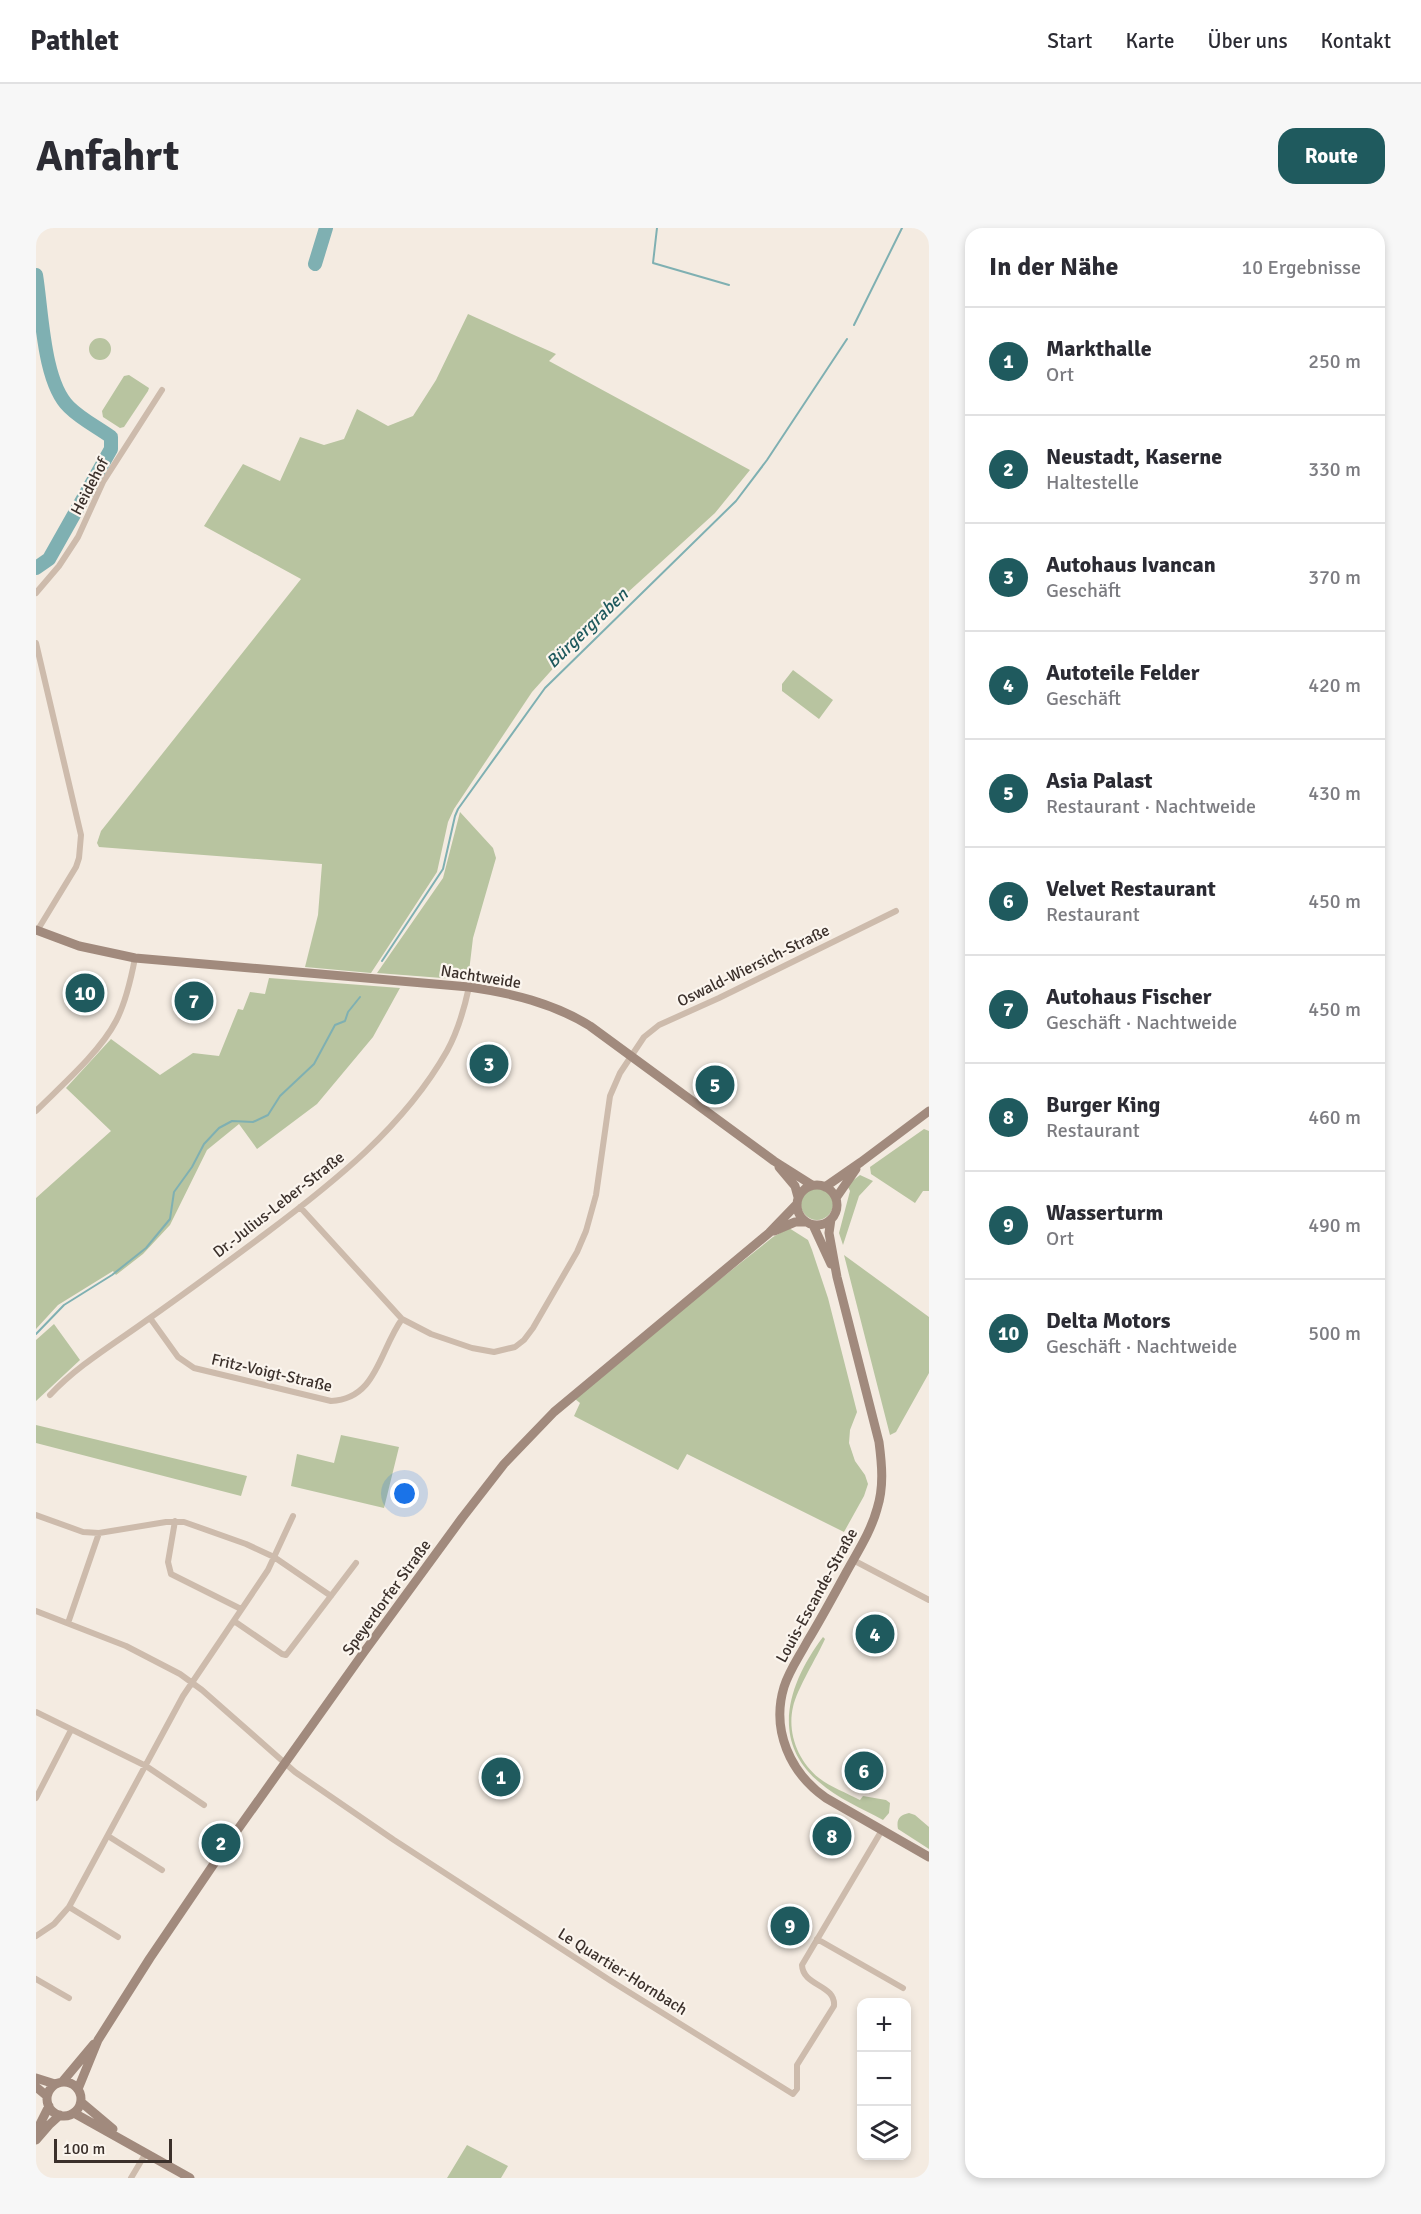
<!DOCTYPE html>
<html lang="de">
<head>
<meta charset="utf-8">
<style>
	body { margin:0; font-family:Signika,sans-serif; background:#f7f7f7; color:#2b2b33 }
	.controls { position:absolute; right:18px; bottom:18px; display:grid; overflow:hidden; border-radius:12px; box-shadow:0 3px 9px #0003 }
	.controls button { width:54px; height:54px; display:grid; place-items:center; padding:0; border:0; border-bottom:2px solid #e1e1e2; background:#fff; color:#2b2b33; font:30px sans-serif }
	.scale { position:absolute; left:18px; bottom:15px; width:118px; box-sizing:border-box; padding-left:6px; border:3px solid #3b302b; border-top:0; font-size:16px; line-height:21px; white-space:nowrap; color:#3b302b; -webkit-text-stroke:4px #fbf5ee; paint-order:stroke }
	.you { position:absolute; left:369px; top:1266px; width:21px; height:21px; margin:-15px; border:4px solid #fff; border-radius:50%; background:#1a73e8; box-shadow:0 0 0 9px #1a73e833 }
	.badge { display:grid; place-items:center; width:39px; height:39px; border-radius:50%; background:#1f5a5e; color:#fff; font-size:20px; font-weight:700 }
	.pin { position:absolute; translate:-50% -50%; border:3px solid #fff; box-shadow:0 2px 6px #0006 }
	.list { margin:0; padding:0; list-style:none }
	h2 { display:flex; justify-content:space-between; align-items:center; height:78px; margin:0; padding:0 24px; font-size:26px }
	h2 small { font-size:20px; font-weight:400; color:#7c7c81 }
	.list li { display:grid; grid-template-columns:39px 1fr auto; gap:18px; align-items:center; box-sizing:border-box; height:108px; padding:0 24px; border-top:2px solid #e1e1e2 }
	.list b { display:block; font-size:22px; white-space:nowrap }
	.list p { margin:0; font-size:20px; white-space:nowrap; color:#7c7c81 }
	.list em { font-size:20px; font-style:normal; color:#7c7c81 }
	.icon { flex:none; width:33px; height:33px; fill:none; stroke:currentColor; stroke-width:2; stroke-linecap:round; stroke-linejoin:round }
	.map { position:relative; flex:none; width:893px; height:1950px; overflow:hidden; border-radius:18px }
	header { display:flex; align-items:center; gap:36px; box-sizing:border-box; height:84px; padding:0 30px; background:#fff; border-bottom:2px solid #e1e1e2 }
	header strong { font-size:28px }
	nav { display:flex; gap:33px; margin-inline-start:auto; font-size:21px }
	.intro { display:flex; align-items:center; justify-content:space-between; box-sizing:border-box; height:144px; padding:0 36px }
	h1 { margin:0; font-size:42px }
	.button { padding:15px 27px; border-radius:18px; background:#1f5a5e; color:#fff; font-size:21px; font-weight:700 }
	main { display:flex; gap:36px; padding:0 36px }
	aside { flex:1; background:#fff; border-radius:18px; box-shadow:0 3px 9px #0003 }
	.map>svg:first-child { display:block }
</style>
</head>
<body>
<header>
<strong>Pathlet</strong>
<nav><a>Start</a><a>Karte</a><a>Über uns</a><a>Kontakt</a></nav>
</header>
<div class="intro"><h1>Anfahrt</h1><a class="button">Route</a></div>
<main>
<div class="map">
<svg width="893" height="1950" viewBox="0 0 893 1950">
	<rect width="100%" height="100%" fill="#f4ebe1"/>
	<path fill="#b8c4a0" d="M432 86 520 126 513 133 714 242 679 285 557 396 496 464 418 581 412 594 401 644 335 745 269 739 282 687 286 636 63 619 61 615 65 603 265 351 168 298 207 236 244 253 264 209 288 217 308 211 321 181 352 198 377 188 400 152Z
		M53 121a11 11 0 1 1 22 0a11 11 0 1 1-22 0Z
		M93 147 113 160 112 163 88 199 84 200 67 189 66 183 88 148Z
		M757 442 797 472 783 491 746 463V456Z
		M424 584 457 620 460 630 437 710 432 752 341 745 407 650Z
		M233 750 364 760 337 809 281 876 221 921 203 896 171 922 134 997 107 1026 80 1047 77 1043 22 1077 0 1101V970L75 903 30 860 75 811 124 847 157 825 183 828 202 781 207 782 214 764 229 766Z
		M888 901 893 903V963H887L879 975 835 946 834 939Z
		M824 947 837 953 823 968 807 1017 803 1005 814 963 811 957Z
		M765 976a16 16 0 1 1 32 0a16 16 0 1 1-32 0Z
		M753 1000 772 1012 776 1022 792 1070 821 1184 814 1202 813 1215 819 1233 829 1247 832 1256 828 1268 808 1304 651 1226 642 1242 538 1188 544 1175 539 1171 603 1116 737 1009Z
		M808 1027 893 1089V1145L860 1204 854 1207Z
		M18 1096 44 1132 0 1173V1112Z
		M0 1197 211 1248 205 1268 0 1215Z
		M305 1207 363 1219 348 1280 255 1258 261 1226 298 1235Z
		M787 1409 789 1411C781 1429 761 1461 757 1479 751 1505 762 1533 783 1550 794 1559 811 1565 824 1572L827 1568 850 1572 854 1575 853 1585 847 1592C825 1580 801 1570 783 1554 733 1512 753 1454 787 1409Z
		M873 1585 879 1587 893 1599V1621L862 1601C860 1591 864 1587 873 1585Z
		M431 1917 472 1938 465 1950H411Z"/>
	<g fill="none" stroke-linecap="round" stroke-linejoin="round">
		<path stroke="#7fb0b2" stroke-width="2" d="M621 0 617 35 693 57
			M818 97 866 0
			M346 733 407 641 419 588 422 581 509 460 700 273 731 232 811 111
			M0 1106 28 1077 76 1047 110 1020 134 991 138 964 156 939 168 916 183 900 196 893 217 894 232 887 244 868 278 836 299 797 309 793 312 784 324 769"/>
		<path stroke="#7fb0b2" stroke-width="14" d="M279 36 290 0
			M0 47C6 83 7 154 33 179 45 191 61 199 75 209V221L13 331 0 340"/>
		<path stroke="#cdbbac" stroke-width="6" d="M0 365 23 338 42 309 67 254 126 162
			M0 415 45 607 43 630 40 639 1 703
			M0 883C25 858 64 824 80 793 90 774 95 751 99 730
			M264 979 366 1091 395 1106 436 1120 458 1124 479 1119 488 1112 497 1100 541 1024 550 1003 560 967 574 868 584 845 608 809 623 797 683 770 860 683
			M114 1090 142 1129 158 1140 295 1173C341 1171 343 1123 366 1091
			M14 1167C42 1137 78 1116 111 1092 151 1064 190 1035 229 1006 297 955 368 899 411 823 422 803 428 782 433 759
			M0 1287 47 1304 63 1305 130 1294H148L210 1316 238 1329 295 1368
			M139 1293 132 1334 135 1346 205 1381
			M817 1332 893 1372
			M0 1383 90 1418 144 1446 166 1462 259 1544 358 1612 575 1753 757 1866 761 1861V1837L798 1778C800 1756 767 1759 766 1737L846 1602
			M198 1393 246 1426 250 1427 320 1335
			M32 1395 63 1305
			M0 1484 110 1538 168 1577
			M0 1570 35 1502
			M72 1608 126 1642
			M33 1679 82 1709
			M0 1708 18 1696 33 1679 147 1468 232 1342 257 1288
			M781 1711 867 1760
			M0 1751 33 1770
			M95 1950 110 1925"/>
		<path stroke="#a18a7d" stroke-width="9" d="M0 702 43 718 99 730 433 759C475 765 517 775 554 798L738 933 776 957
			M743 939 759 958 762 969
			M761 977a20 20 0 1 1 40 0a20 20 0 1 1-40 0Z
			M789 959 825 934 893 883
			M800 970 820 941
			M795 991 793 1005 801 1049 843 1214C846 1237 848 1259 841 1281 835 1303 822 1323 811 1343 798 1367 785 1391 771 1414 763 1429 753 1443 748 1459 735 1502 754 1545 790 1570L893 1629
			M777 997 795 1036
			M738 1003 759 994H769
			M0 1850 19 1856
			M27 1853 58 1816
			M11 1871a17 17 0 1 1 34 0a17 17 0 1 1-34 0Z
			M0 1859 11 1868
			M42 1861 62 1812 114 1730 190 1618 328 1424 426 1290 468 1236 518 1184 733 1005 761 976
			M45 1874 77 1901
			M38 1885 154 1950
			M0 1904 13 1878
			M0 1912 13 1897 24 1887"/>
	</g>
	<g text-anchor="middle" stroke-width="4.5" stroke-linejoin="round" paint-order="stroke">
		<g font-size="16" fill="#3b302b" stroke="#fbf5ee">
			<text transform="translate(53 258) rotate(-62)" y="6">Heidehof</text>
			<text transform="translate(717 737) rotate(-26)" y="6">Oswald-Wiersich-Straße</text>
			<text transform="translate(445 748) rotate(9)" y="6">Nachtweide</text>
			<text transform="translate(242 976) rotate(-38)" y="6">Dr.-Julius-Leber-Straße</text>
			<text transform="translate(236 1144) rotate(13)" y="6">Fritz-Voigt-Straße</text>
			<text transform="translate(780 1367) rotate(-61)" y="6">Louis-Escande-Straße</text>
			<text transform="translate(350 1369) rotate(-54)" y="6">Speyerdorfer Straße</text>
			<text transform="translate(587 1743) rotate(32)" y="6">Le Quartier-Hornbach</text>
		</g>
		<g font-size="18" font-style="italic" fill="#1f5a5e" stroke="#fbf5ee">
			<text transform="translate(551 400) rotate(-44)" y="6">Bürgergraben</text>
		</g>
	</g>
</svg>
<div class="controls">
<button>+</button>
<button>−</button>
<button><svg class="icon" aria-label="layers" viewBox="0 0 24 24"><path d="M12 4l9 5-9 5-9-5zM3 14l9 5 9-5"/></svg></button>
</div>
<div class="scale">100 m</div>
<div class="you"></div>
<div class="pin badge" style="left:465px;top:1549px">1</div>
<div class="pin badge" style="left:185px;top:1615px">2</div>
<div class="pin badge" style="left:453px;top:836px">3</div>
<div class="pin badge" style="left:839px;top:1406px">4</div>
<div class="pin badge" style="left:679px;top:857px">5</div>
<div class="pin badge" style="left:828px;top:1543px">6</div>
<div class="pin badge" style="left:158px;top:773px">7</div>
<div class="pin badge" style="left:796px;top:1608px">8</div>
<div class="pin badge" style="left:754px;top:1698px">9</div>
<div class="pin badge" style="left:49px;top:765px">10</div>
</div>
<aside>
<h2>In der Nähe<small>10 Ergebnisse</small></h2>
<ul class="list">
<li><span class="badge">1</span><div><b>Markthalle</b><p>Ort</p></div><em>250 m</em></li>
<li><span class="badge">2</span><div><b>Neustadt, Kaserne</b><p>Haltestelle</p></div><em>330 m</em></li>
<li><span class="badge">3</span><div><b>Autohaus Ivancan</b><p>Geschäft</p></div><em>370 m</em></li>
<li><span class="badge">4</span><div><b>Autoteile Felder</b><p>Geschäft</p></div><em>420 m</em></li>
<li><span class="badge">5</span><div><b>Asia Palast</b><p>Restaurant · Nachtweide</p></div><em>430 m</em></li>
<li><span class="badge">6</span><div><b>Velvet Restaurant</b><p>Restaurant</p></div><em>450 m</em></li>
<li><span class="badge">7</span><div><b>Autohaus Fischer</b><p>Geschäft · Nachtweide</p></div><em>450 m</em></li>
<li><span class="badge">8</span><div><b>Burger King</b><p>Restaurant</p></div><em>460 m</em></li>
<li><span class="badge">9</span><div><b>Wasserturm</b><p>Ort</p></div><em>490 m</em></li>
<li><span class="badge">10</span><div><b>Delta Motors</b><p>Geschäft · Nachtweide</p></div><em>500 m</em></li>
</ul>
</aside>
</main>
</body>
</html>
